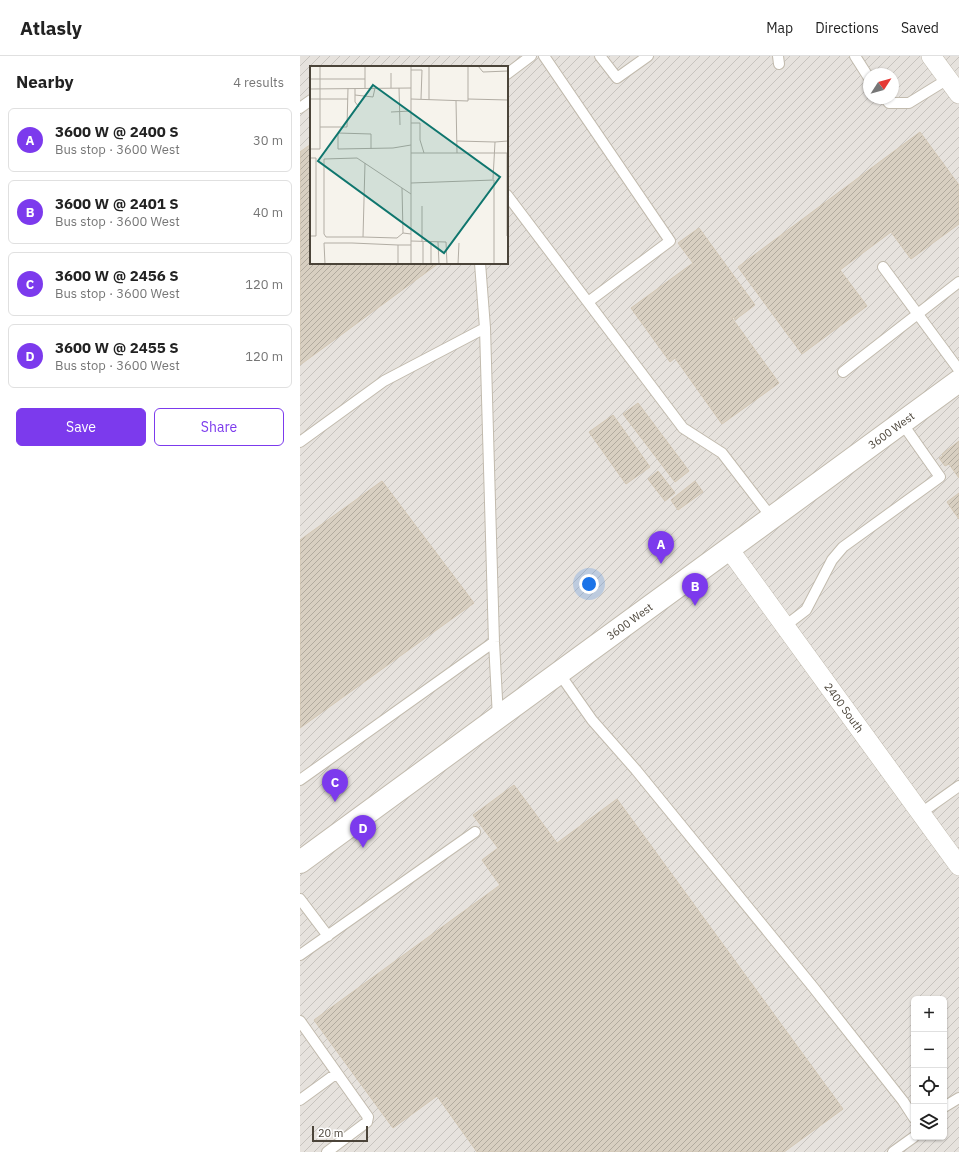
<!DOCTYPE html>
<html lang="en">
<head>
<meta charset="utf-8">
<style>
	body { margin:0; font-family:"IBM Plex Sans",sans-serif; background:#f6f6f6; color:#222 }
	.controls { position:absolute; right:12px; bottom:12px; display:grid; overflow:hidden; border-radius:6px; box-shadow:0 1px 3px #0004 }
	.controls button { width:36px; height:36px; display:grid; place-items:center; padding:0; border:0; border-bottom:1px solid #e0e0e0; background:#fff; color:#222; font:20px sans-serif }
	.compass { position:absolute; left:563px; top:12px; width:36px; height:36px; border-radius:50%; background:#fff; box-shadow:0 1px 3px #0004; rotate:54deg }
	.scale { position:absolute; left:12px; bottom:10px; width:56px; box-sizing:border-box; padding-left:4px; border:2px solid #4b4439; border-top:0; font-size:11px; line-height:14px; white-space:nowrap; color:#4b4439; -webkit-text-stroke:3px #fff; paint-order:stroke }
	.you { position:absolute; left:289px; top:528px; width:14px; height:14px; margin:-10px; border:3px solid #fff; border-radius:50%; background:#1a73e8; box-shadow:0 0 0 6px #1a73e833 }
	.badge { display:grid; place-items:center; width:26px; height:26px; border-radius:50%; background:#7c3aed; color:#fff; font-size:13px; font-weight:700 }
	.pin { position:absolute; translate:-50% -33px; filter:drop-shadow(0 1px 2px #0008) }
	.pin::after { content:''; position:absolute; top:21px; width:14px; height:12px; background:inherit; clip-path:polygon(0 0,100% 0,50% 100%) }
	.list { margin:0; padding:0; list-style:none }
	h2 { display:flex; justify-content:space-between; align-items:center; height:52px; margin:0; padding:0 16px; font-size:17px }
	h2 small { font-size:13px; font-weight:400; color:#767676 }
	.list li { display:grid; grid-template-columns:26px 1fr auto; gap:12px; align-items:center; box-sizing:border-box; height:64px; margin:0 8px 8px; padding:0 8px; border:1px solid #e0e0e0; border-radius:6px }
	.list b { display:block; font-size:15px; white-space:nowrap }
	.list p { margin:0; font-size:13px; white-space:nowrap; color:#767676 }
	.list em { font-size:13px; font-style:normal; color:#767676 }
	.actions { display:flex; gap:8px; padding:12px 16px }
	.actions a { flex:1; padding:9px 0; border:1px solid #7c3aed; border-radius:6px; text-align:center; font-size:14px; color:#7c3aed }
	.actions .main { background:#7c3aed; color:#fff }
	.icon { flex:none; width:22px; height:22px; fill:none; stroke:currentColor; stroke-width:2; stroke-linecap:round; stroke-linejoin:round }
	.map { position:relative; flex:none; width:659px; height:1096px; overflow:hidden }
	header { display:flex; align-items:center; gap:24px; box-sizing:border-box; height:56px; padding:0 20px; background:#fff; border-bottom:1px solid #e0e0e0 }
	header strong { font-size:19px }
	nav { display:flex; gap:22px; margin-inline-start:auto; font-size:14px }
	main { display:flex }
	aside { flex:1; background:#fff }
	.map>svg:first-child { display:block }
</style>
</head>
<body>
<header>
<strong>Atlasly</strong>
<nav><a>Map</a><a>Directions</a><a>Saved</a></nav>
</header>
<main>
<aside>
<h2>Nearby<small>4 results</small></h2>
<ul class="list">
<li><span class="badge">A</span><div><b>3600 W @ 2400 S</b><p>Bus stop · 3600 West</p></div><em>30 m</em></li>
<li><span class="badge">B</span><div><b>3600 W @ 2401 S</b><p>Bus stop · 3600 West</p></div><em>40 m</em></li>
<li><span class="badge">C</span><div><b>3600 W @ 2456 S</b><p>Bus stop · 3600 West</p></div><em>120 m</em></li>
<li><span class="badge">D</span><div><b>3600 W @ 2455 S</b><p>Bus stop · 3600 West</p></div><em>120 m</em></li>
</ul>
<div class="actions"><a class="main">Save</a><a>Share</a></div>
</aside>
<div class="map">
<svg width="659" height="1096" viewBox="0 0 659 1096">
	<defs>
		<pattern id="industrial-furrows" width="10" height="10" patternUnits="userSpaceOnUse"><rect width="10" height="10" fill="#e6e2dd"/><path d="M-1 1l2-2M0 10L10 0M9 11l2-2" fill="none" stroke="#c7c3be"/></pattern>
		<pattern id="building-hatch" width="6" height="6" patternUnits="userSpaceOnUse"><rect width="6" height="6" fill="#d8cfc1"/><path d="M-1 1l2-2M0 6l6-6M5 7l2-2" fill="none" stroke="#b1aa9e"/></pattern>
	</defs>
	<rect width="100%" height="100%" fill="#f6f3ec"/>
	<path fill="url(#industrial-furrows)" fill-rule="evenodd" d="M0 0H659V1096H0ZM11 11H207V207H11ZM569 18H593V42H569ZM614 943H644V1081H614Z"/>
	<path fill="url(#building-hatch)" stroke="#d3c7b4" d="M620 76 659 129V168L611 203 591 176 540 214 567 250 502 298 438 211Z
		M11 88V207H139L0 309V96Z
		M399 172 455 249 435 264 434 261 432 262 479 327 422 368 375 302 370 306 331 252 393 207 378 187Z
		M338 347 389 415 375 426 323 358Z
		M313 359 350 411 326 428 289 376Z
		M659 385V422L649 408 645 410 639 402 643 400 642 398Z
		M358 415 375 437 365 445 348 423Z
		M82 425 174 547 0 672V484Z
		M395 425 403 436 378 454 371 444Z
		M659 437V463L647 446Z
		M214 729 257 787 317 743 543 1053 484 1096H177L137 1040 93 1072 14 964 200 829 182 804 198 792 173 759Z"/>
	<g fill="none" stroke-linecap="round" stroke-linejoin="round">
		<g stroke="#c2bbae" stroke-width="12">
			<path id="service" d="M244 0 370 185 288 246
				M300 0 317 22 348 0
				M478 0 479 8
				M555 0 569 22
				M207 18 231 0
				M585 42 589 47H609L648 23
				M0 52 11 44
				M207 139 383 372 422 397 472 462
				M180 207 185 272 194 586 198 662
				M583 211 659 314
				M543 316 659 226
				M0 386 84 325 185 272
				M485 570 506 554 532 504 543 491 640 421 602 367
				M259 617 292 664 336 714 513 931 603 1045 614 1062
				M0 724 194 586
				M621 757 659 730
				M0 843 28 880
				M0 899 175 776
				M0 965 68 1061 67 1066 27 1096
				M0 1044 37 1017
				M644 1051 659 1042
				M593 1096 614 1081"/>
		</g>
		<g stroke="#c2bbae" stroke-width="20">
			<g id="minor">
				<path d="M631 0 659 38"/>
				<path id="s1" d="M429 493 659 810"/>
			</g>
		</g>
		<g stroke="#c2bbae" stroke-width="24">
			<g id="tertiary">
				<path id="s2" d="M0 806 659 325"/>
			</g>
		</g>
		<use href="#service" stroke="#fff" stroke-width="10"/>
		<use href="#minor" stroke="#fff" stroke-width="19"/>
		<use href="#tertiary" stroke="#fff" stroke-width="22"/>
	</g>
	<g text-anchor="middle" stroke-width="3.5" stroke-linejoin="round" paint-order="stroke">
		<g font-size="11" fill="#4b4439" stroke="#fff">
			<text dy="4" stroke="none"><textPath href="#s2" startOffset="732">3600 West</textPath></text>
			<text dy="4" stroke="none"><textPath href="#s2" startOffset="408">3600 West</textPath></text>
			<text dy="4" stroke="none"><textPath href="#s1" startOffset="196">2400 South</textPath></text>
		</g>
	</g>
	<g transform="translate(10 10)">
		<rect width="198" height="198" fill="#f6f3ec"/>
		<path fill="none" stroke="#b2ada4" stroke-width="1" d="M55 0V22M101 0V198M119 0V34M168 0 173 6 198 5M101 4H112L111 33M81 7V22M0 13H55M45 22V36L49 41M89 22 90 59M0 23 101 22M45 29 63 31 65 22M0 33H38M101 33 158 35V0M158 33 198 34M146 35 147 87M81 46 101 45M101 57H110V74L114 87M10 61H37L38 22M147 75 185 76 183 113M185 76 198 75M0 83H10V0M61 83V68L28 67V83L83 82 101 79M101 87H198M197 87V170M0 92H6V170H0M55 97 53 171 87 172 93 167 101 168M101 117 184 114V198M92 122 93 167M53 171H16L14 168V93L47 92 101 128M101 175 136 176 137 198M112 176V140M128 176 129 198M88 179H101M15 198 14 177H42L88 179V198M113 198V176M121 198V176M148 198 149 177"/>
		<path fill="#0f766e" fill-opacity="0.15" stroke="#0f766e" stroke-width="2" d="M63 19 190 111 134 187 8 95Z"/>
		<rect width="198" height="198" fill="none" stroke="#4b4439" stroke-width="2"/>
	</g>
</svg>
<div class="controls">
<button>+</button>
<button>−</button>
<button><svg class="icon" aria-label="locate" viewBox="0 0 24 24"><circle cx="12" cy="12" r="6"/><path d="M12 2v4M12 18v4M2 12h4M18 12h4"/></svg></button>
<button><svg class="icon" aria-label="layers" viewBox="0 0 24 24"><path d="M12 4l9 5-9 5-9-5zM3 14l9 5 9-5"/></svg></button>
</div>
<svg class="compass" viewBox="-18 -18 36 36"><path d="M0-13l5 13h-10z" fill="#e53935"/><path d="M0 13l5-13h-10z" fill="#767676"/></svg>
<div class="scale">20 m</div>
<div class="you"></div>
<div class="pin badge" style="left:361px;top:508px">A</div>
<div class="pin badge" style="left:395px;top:550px">B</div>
<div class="pin badge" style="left:35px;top:746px">C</div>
<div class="pin badge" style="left:63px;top:792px">D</div>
</div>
</main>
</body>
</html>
